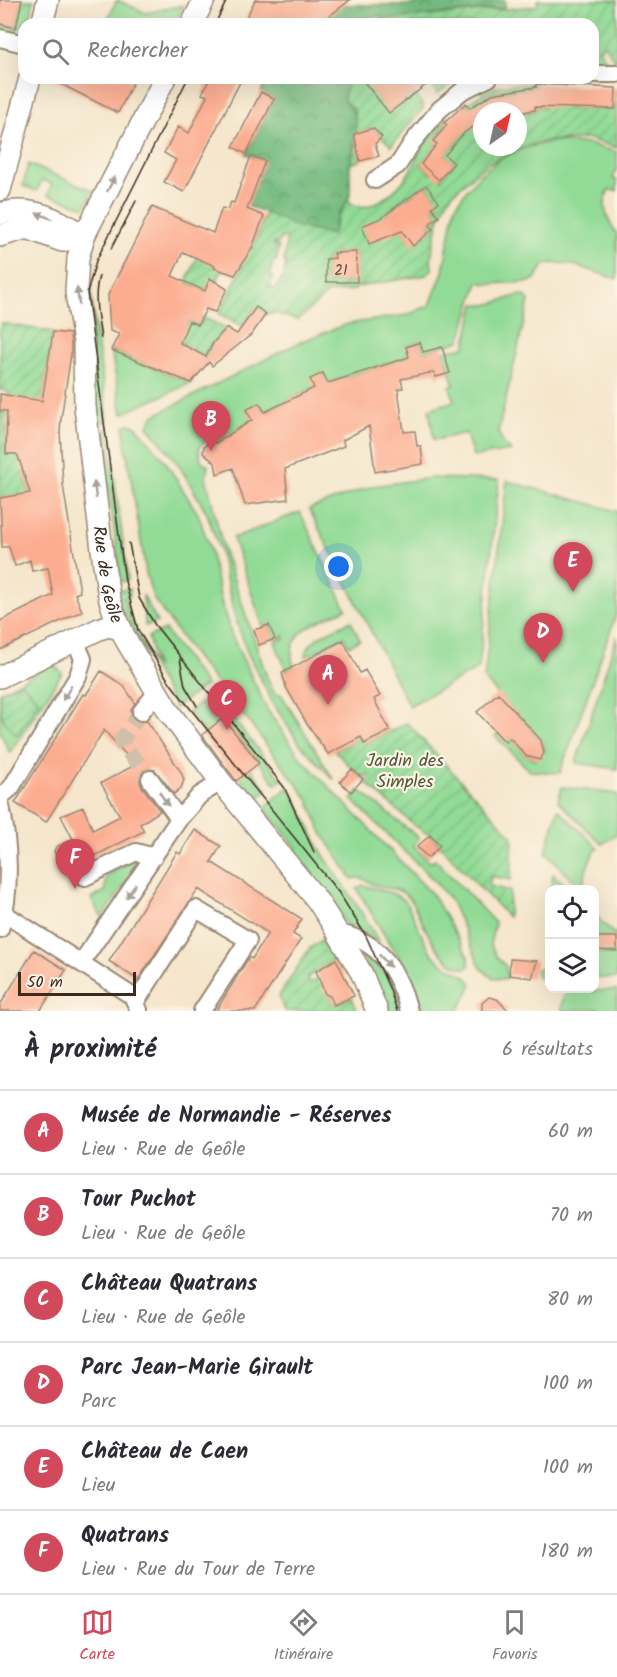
<!DOCTYPE html>
<html lang="fr">
<head>
<meta charset="utf-8">
<style>
	body { margin:0; font-family:Kalam,sans-serif; background:#f7f7f7; color:#2b2b33 }
	.controls { position:absolute; right:18px; bottom:18px; display:grid; overflow:hidden; border-radius:12px; box-shadow:0 6px 24px #0002 }
	.controls button { width:54px; height:54px; display:grid; place-items:center; padding:0; border:0; border-bottom:2px solid #e1e1e2; background:#fff; color:#2b2b33; font:30px sans-serif }
	.compass { position:absolute; left:473px; top:102px; width:54px; height:54px; border-radius:50%; background:#fff; box-shadow:0 6px 24px #0002; rotate:34deg }
	.scale { position:absolute; left:18px; bottom:15px; width:118px; box-sizing:border-box; padding-left:6px; border:3px solid #3b2a1e; border-top:0; font-size:16px; line-height:21px; white-space:nowrap; color:#3b2a1e; -webkit-text-stroke:4px #fcf5e5; paint-order:stroke }
	.you { position:absolute; left:339px; top:567px; width:21px; height:21px; margin:-15px; border:4px solid #fff; border-radius:50%; background:#1a73e8; box-shadow:0 0 0 9px #1a73e833 }
	.badge { display:grid; place-items:center; width:39px; height:39px; border-radius:50%; background:#d1495b; color:#fff; font-size:20px; font-weight:700 }
	.pin { position:absolute; translate:-50% -50px; filter:drop-shadow(0 2px 3px #0008) }
	.pin::after { content:''; position:absolute; top:32px; width:21px; height:18px; background:inherit; clip-path:polygon(0 0,100% 0,50% 100%) }
	.list { margin:0; padding:0; list-style:none }
	h2 { display:flex; justify-content:space-between; align-items:center; height:78px; margin:0; padding:0 24px; font-size:26px }
	h2 small { font-size:20px; font-weight:400; color:#7c7c81 }
	.list li { display:grid; grid-template-columns:39px 1fr auto; gap:18px; align-items:center; box-sizing:border-box; height:84px; padding:0 24px; border-top:2px solid #e1e1e2 }
	.list b { display:block; font-size:22px; white-space:nowrap }
	.list p { margin:0; font-size:20px; white-space:nowrap; color:#7c7c81 }
	.list em { font-size:20px; font-style:normal; color:#7c7c81 }
	.icon { flex:none; width:33px; height:33px; fill:none; stroke:currentColor; stroke-width:2; stroke-linecap:round; stroke-linejoin:round }
	.map { position:relative; flex:none; width:617px; height:1011px; overflow:hidden }
	.search { position:absolute; background:#fff; box-shadow:0 6px 24px #0002; left:18px; right:18px; top:18px; height:66px; display:flex; align-items:center; gap:15px; box-sizing:border-box; padding:0 21px; border-radius:18px; color:#7c7c81; font-size:22px }
	.sheet { height:582px; background:#fff }
	nav { display:flex; justify-content:space-around; align-items:center; box-sizing:border-box; height:84px; border-top:2px solid #e1e1e2; background:#fff; font-size:16px; color:#7c7c81 }
	nav a { display:grid; justify-items:center; gap:3px }
	nav .on { color:#d1495b }
	.map>svg:first-child { display:block }
</style>
</head>
<body>
<div class="map">
<svg width="617" height="1011" viewBox="0 0 617 1011">
	<defs>
		<pattern id="forest-crowns" width="20" height="18" patternUnits="userSpaceOnUse" patternTransform="scale(1.5)"><rect width="20" height="18" fill="#75bb7f"/><path d="M2 6a3 3 0 1 1 6 0M12 15a3 3 0 1 1 6 0" fill="none" stroke="#619867"/></pattern>
		<pattern id="garden-furrows" width="10" height="10" patternUnits="userSpaceOnUse" patternTransform="scale(1.5)"><rect width="10" height="10" fill="#92db96"/><path d="M-1 1l2-2M0 10L10 0M9 11l2-2" fill="none" stroke="#7fbc81"/></pattern>
	</defs>
	<rect width="100%" height="100%" fill="#fcf5e5"/>
	<filter id="ink" filterUnits="userSpaceOnUse"><feTurbulence type="fractalNoise" baseFrequency=".0167" numOctaves="2"/><feDisplacementMap in="SourceGraphic" scale="12" xChannelSelector="R" yChannelSelector="G"/><feConvolveMatrix kernelMatrix="1 2 1 2 8 2 1 2 1" color-interpolation-filters="sRGB"/></filter>
	<filter id="wash" filterUnits="userSpaceOnUse"><feTurbulence type="fractalNoise" baseFrequency=".008" numOctaves="4" result="noise"/><feDisplacementMap in="SourceGraphic" scale="24" xChannelSelector="R" yChannelSelector="G"/><feGaussianBlur stdDeviation="1.35" result="paint"/><feColorMatrix in="noise" values="0 0 0 0 0 0 0 0 0 0 0 0 0 0 0 0 0 1.4 0 .05"/><feComposite in="paint" operator="in"/></filter>
	<g filter="url(#wash)">
		<rect width="100%" height="100%" fill="#f5e6cc"/>
		<path fill="#92db96" stroke="#66825a" stroke-width="1.5" d="M117 0 146 13 184 5 175 24H105Z
			M555 141 588 144 617 152V168L613 179 617 180V191L609 190C600 203 608 223 617 234V279C598 274 562 257 544 265L535 279 529 282 488 284 478 282 460 341 423 352 420 342 407 346 409 357 328 383 323 373 314 388 265 412 259 404 247 410 252 420 216 443 206 441C196 446 199 453 202 462L208 465 206 478 224 551 267 677 275 695 281 694 334 780 299 743 274 705 248 654 234 614 220 551 207 513 179 465 148 426 153 416 302 341 348 324 407 315 430 305 443 272 455 207 466 191 481 174 501 158 524 148Z
			M28 164 94 191 85 207 48 195 52 184 42 180 37 191 23 186Z
			M88 273 108 421 90 423 81 274Z
			M520 295 525 296 529 301 498 432 504 444 511 451 473 457 466 433 434 440 429 409 454 401 450 386 454 385 443 351 465 347 475 304 487 305Z
			M111 350 191 383 122 414Z
			M129 424 136 426 165 461 198 514 209 546 221 601 231 634 268 711 300 757 433 895 469 958V966L466 968C438 966 423 922 411 900 398 886 391 890 375 885 366 881 363 876 352 879L322 833 308 799 246 718 196 658 153 598 146 573 125 442 124 426Z
			M108 429 128 580 121 582 101 430Z
			M431 478 499 480 479 668 409 706 309 509 373 486Z
			M507 481 617 511V612L560 773 530 771 495 736 497 734 510 738 526 756 535 760 536 758 545 751 541 740 484 679Z
			M300 512 346 609C320 621 282 631 294 667L286 670 275 642 285 638 284 636 275 639 269 625 263 627 233 538Z
			M130 589V596L124 599C132 624 142 645 156 667L148 637 165 630 206 685 175 708 112 591Z
			M143 595 157 622 145 626V622Z
			M351 621 360 640 349 646 344 637 305 657C309 636 333 630 351 621Z
			M617 636V769L576 763Z
			M53 664 62 673 10 753 0 732V692Z
			M213 693 282 780 276 784 208 697Z
			M200 703 267 790 257 799 188 712Z
			M288 787C302 806 309 828 320 849 339 881 363 910 379 943L346 924 324 894 291 854 297 848 264 808Z
			M562 787 617 794V834L602 844 558 801Z
			M359 790 419 838 413 846 431 863 435 859 495 923 490 944 498 959 506 966 507 978C496 981 489 977 481 968L450 899 426 872 352 800Z
			M558 809 598 848C588 859 585 872 583 887H579L546 852Z
			M132 861H136L137 866 105 914 101 916 91 899 105 891 106 876Z
			M553 874 569 889H551Z
			M363 885C376 890 395 891 405 901 417 919 422 945 438 960 447 969 467 972 472 985L458 1011H422L406 966 391 946 357 889Z
			M594 914 613 933H617V937H595Z
			M360 950 398 985 407 1011H386Z
			M547 950H549V978H537V969L546 966Z
			M594 952 617 953V978H595Z
			M617 990V1011H598L597 1009 562 1011C561 1003 562 997 568 992Z"/>
		<path fill="url(#forest-crowns)" stroke="#58724e" stroke-width="1.5" d="M448 0H505V8L382 20 381 16 362 18 364 24H319L339 8 338 5H407Z
			M267 78H347L344 101C364 116 354 143 350 165 349 176 352 187 349 198 347 203 342 208 339 213 336 220 335 228 332 235L289 225V223L248 206 264 161 246 154 274 99 261 92Z"/>
		<path fill="url(#garden-furrows)" stroke="#66825a" stroke-width="1.5" fill-rule="evenodd" d="M22 0H34L29 24H24V40L0 34V24L16 28Z
			M538 0H617V60L615 61 605 45 599 49 607 62H593V24H364L361 18 381 16 382 20 537 6Z
			M347 78H402L424 107 391 146 373 128 355 134 360 161 350 164C356 148 358 125 353 108L344 101Z
			M443 78H459L437 94 432 85Z
			M513 84H536V87L490 94 491 102 470 108 468 105 463 106 492 88Z
			M616 88 617 148 589 139 544 141 512 152 487 164 451 195 447 202 440 217 433 245 431 259 432 269 426 275 357 287 355 290 328 293 298 320 275 313 266 314 256 307 242 326 219 314 243 266 228 259 214 286 208 284 205 291 186 282 197 258 252 248 266 213 290 223V225L332 235 339 215 348 200C363 219 397 192 406 177 415 165 420 149 429 136 435 129 442 123 449 116L444 122 447 125 434 141 442 149 454 144 471 124 479 129 482 127V147H518V113L535 111V107L545 108V106L568 107V109H615ZM435 147 454 163 441 179 433 172 431 174 421 164ZM426 185 438 202 432 207 439 217 429 224 433 229 415 244 411 243 400 228 394 206ZM282 237 287 238 284 261 286 262 283 280 281 279 276 289 269 286 274 277 270 276 273 261H276L279 247 273 245 274 243 278 244ZM356 252V282H326V259L335 258V253Z
			M202 317 226 328 214 344 212 343 206 357 168 337 185 329 189 321 198 325Z
			M0 323 53 332 42 402 8 396V391L0 390Z
			M0 412 28 415 13 427H6V453L23 455 24 476 30 494 16 517 9 496 0 498Z
			M21 682 39 701 17 735C0 719 0 715 0 692Z
			M407 723 513 837 511 880 491 876 489 886 510 891 508 917 432 837 414 825 366 783 371 776 369 774 363 779 335 751 361 737 364 744Z
			M321 940 335 960 307 977 310 983 321 977 334 1005 352 997 357 1011H284L279 996 309 949Z"/>
		<g id="blocks">
			<path fill="#fcad91" d="M0 0H22L16 28 0 24Z
				M255 0H350L319 24H243Z
				M49 78H125L133 82 118 113Z
				M210 78H232L240 82 184 192 164 182 176 160 164 153 178 127 189 133 207 96 202 94Z
				M361 78H387L392 84 402 78H435L389 113Z
				M536 84 616 88 615 109 535 107V110L518 113V111H482V130L472 127 464 133 445 155 454 163 439 180 421 164 437 144 433 141 447 125 444 123 466 103 470 108 492 94 536 87Z
				M261 92 274 99 246 154 233 147Z
				M373 128 382 137 375 144 379 156 360 161 354 134Z
				M251 156 265 161 247 209 264 216 252 248 235 275 214 268 215 266 183 252 172 276 205 291 210 278 227 289 215 312 206 309 198 325 189 321 180 343 206 357 213 343 226 328 237 334 256 307 266 314 252 334 212 366 209 362 191 383 111 350 119 334 110 331 108 295 152 207 213 233 222 208 228 209 231 202 234 203Z
				M426 185 439 202 432 207 439 217 429 224 433 229 413 246 402 231 369 244 362 226 381 218Z
				M356 252 357 282H326V259L335 258 334 253Z
				M53 332 70 334 71 343V354L61 419 60 431 63 485 80 592 75 594 82 611 0 650V621L53 595 48 568 32 571 30 560 15 566 9 547H2L0 498 30 493 18 456 16 454H6L7 411H0V394L42 401Z
				M420 342 423 352 442 347 450 373 436 377 434 372 401 379 403 388 398 389 404 432 415 431 417 446H421L423 464 375 472 369 426 343 440 344 446 285 469 288 499 245 505 233 468 217 474 215 463 203 453 204 446 213 441 216 443 252 420 246 410 259 403 265 412 314 388 310 379 323 373 328 383 409 357 406 347Z
				M269 625 275 639 259 645 254 630Z
				M343 640 360 673 365 670 380 696 374 699 390 731 364 744 361 737 328 754 307 724 286 687 282 673Z
				M101 671 124 686 135 703 131 710 132 716 139 722 147 721 181 772 184 780 181 788 174 794 155 770 148 769 143 771 140 780 141 785 160 811 140 824 144 831 63 872 54 851 56 847 73 839 61 816 83 807 93 830 120 816 101 783 135 765 104 730 46 822 15 803 83 694 86 695Z
				M498 693 541 740 544 753 540 760 526 756 510 738 505 742 477 712Z
				M223 718 259 763 236 781 202 735Z
				M352 769 363 779 351 792 340 782Z
				M195 830 221 846 211 862 302 919 293 934 301 939 255 1011H216L249 957 252 959 268 933 198 889 138 980 109 961 177 852 180 854Z
				M430 835 440 846 428 858 417 847Z
				M594 937H617V951L594 950Z
				M34 950 66 970 40 1011H0V1005Z
				M336 959 354 996 334 1005 330 996 325 994 316 971Z
				M510 959 537 961 532 978 509 975Z
				M489 997 497 999 509 1011H482V1003Z"/>
		</g>
	</g>
	<g filter="url(#ink)">
		<use href="#blocks" fill-opacity="0" stroke="#988875" stroke-width="1.5"/>
		<g fill="none" stroke-linecap="round" stroke-linejoin="round">
			<path stroke="#d0c0a9" stroke-width="16" stroke-dasharray="16 8" stroke-linecap="butt" d="M141 712 122 740 123 745 150 779"/>
			<g stroke="#988875" stroke-width="20">
				<path id="minor" d="M0 38 24 44
					M593 74H617
					M375 180 398 165 412 143 439 110 462 91 489 78
					M141 712 156 693
					M150 779 179 819
					M0 797 11 788 78 676 83 659 75 640
					M0 802C9 840 12 892 0 929
					M85 877 136 852 154 857
					M5 914 132 996 139 1010
					M339 933C381 941 399 973 409 1011
					M81 963 179 819 200 795 221 782
					M136 1002 196 909 248 940 202 1011"/>
			</g>
			<g stroke="#988875" stroke-width="24">
				<g id="major">
					<path d="M42 24 48 0"/>
					<path d="M192 24 204 0"/>
					<path id="s1" d="M165 78 84 236 78 258 76 292 84 342 85 407 103 558 109 597 114 613 126 640 169 712 221 782 317 900 330 920 362 974 377 1011"/>
					<path d="M0 190 30 78"/>
					<path d="M0 214C29 204 60 220 84 236"/>
					<path d="M0 236 27 228 62 241 84 236"/>
					<path d="M0 677 99 629 108 626 121 629"/>
				</g>
			</g>
			<use href="#minor" stroke="#fff" stroke-width="16"/>
			<use href="#major" stroke="#fff" stroke-width="21"/>
			<path stroke="#3b2a1e" stroke-width="1.5" d="M215 24 227 0
				M188 78 96 261 87 293 125 581 138 630 168 680 185 702 339 893 366 936 390 990 397 1011
				M111 249 136 201
				M99 276C93 296 98 318 101 338
				M129 543 139 598 155 625 284 787 314 852
				M180 659 185 686 197 706"/>
		</g>
		<defs><path id="oneway-solid" d="M-6-.8H1V-3.2L6.5 0L1 3.2V.8H-6Z" transform="scale(1.5)"/></defs>
		<g fill="#a79f9a">
			<use href="#oneway-solid" transform="translate(111 184) rotate(-63)"/>
			<use href="#oneway-solid" transform="translate(44 216) rotate(-159)"/>
			<use href="#oneway-solid" transform="translate(78 296) rotate(-97)"/>
			<use href="#oneway-solid" transform="translate(95 490) rotate(-97)"/>
			<use href="#oneway-solid" transform="translate(67 693) rotate(121)"/>
			<use href="#oneway-solid" transform="translate(164 799) rotate(56)"/>
			<use href="#oneway-solid" transform="translate(131 891) rotate(124)"/>
			<use href="#oneway-solid" transform="translate(385 961) rotate(47)"/>
		</g>
	</g>
	<g text-anchor="middle" stroke-width="4.5" stroke-linejoin="round" paint-order="stroke">
		<g font-size="15" fill="#6b4b3b">
			<text x="341" y="275">21</text>
		</g>
		<g font-size="18" fill="#3b2a1e" stroke="#fcf5e5">
			<text dy="6" stroke="none"><textPath href="#s1" startOffset="519">Rue de Geôle</textPath></text>
		</g>
		<g font-size="18" fill="#51563c" stroke="#fcf5e5">
			<text x="405" y="766">Jardin des<tspan x="405" dy="21">Simples</tspan></text>
		</g>
	</g>
</svg>
<div class="controls">
<button><svg class="icon" aria-label="locate" viewBox="0 0 24 24"><circle cx="12" cy="12" r="6"/><path d="M12 2v4M12 18v4M2 12h4M18 12h4"/></svg></button>
<button><svg class="icon" aria-label="layers" viewBox="0 0 24 24"><path d="M12 4l9 5-9 5-9-5zM3 14l9 5 9-5"/></svg></button>
</div>
<svg class="compass" viewBox="-18 -18 36 36"><path d="M0-13l5 13h-10z" fill="#e53935"/><path d="M0 13l5-13h-10z" fill="#7c7c81"/></svg>
<div class="scale">50 m</div>
<div class="you"></div>
<div class="pin badge" style="left:328px;top:705px">A</div>
<div class="pin badge" style="left:211px;top:451px">B</div>
<div class="pin badge" style="left:227px;top:730px">C</div>
<div class="pin badge" style="left:543px;top:663px">D</div>
<div class="pin badge" style="left:573px;top:592px">E</div>
<div class="pin badge" style="left:75px;top:889px">F</div>
<div class="search"><svg class="icon" aria-label="search" viewBox="0 0 24 24"><circle cx="10" cy="10" r="6"/><path d="M15 15l6 6"/></svg>Rechercher</div>
</div>
<section class="sheet">
<h2>À proximité<small>6 résultats</small></h2>
<ul class="list">
<li><span class="badge">A</span><div><b>Musée de Normandie - Réserves</b><p>Lieu · Rue de Geôle</p></div><em>60 m</em></li>
<li><span class="badge">B</span><div><b>Tour Puchot</b><p>Lieu · Rue de Geôle</p></div><em>70 m</em></li>
<li><span class="badge">C</span><div><b>Château Quatrans</b><p>Lieu · Rue de Geôle</p></div><em>80 m</em></li>
<li><span class="badge">D</span><div><b>Parc Jean-Marie Girault</b><p>Parc</p></div><em>100 m</em></li>
<li><span class="badge">E</span><div><b>Château de Caen</b><p>Lieu</p></div><em>100 m</em></li>
<li><span class="badge">F</span><div><b>Quatrans</b><p>Lieu · Rue du Tour de Terre</p></div><em>180 m</em></li>
</ul>
</section>
<nav>
<a class="on"><svg class="icon" aria-label="map" viewBox="0 0 24 24"><path d="M3 6l6-2 6 2 6-2v14l-6 2-6-2-6 2zM9 4v14M15 6v14"/></svg>Carte</a>
<a><svg class="icon" aria-label="directions" viewBox="0 0 24 24"><path d="M12 3l9 9-9 9-9-9zM9 14v-3h6M13 9l2 2-2 2"/></svg>Itinéraire</a>
<a><svg class="icon" aria-label="saved" viewBox="0 0 24 24"><path d="M7 4h10v16l-5-4-5 4z"/></svg>Favoris</a>
</nav>
</body>
</html>
